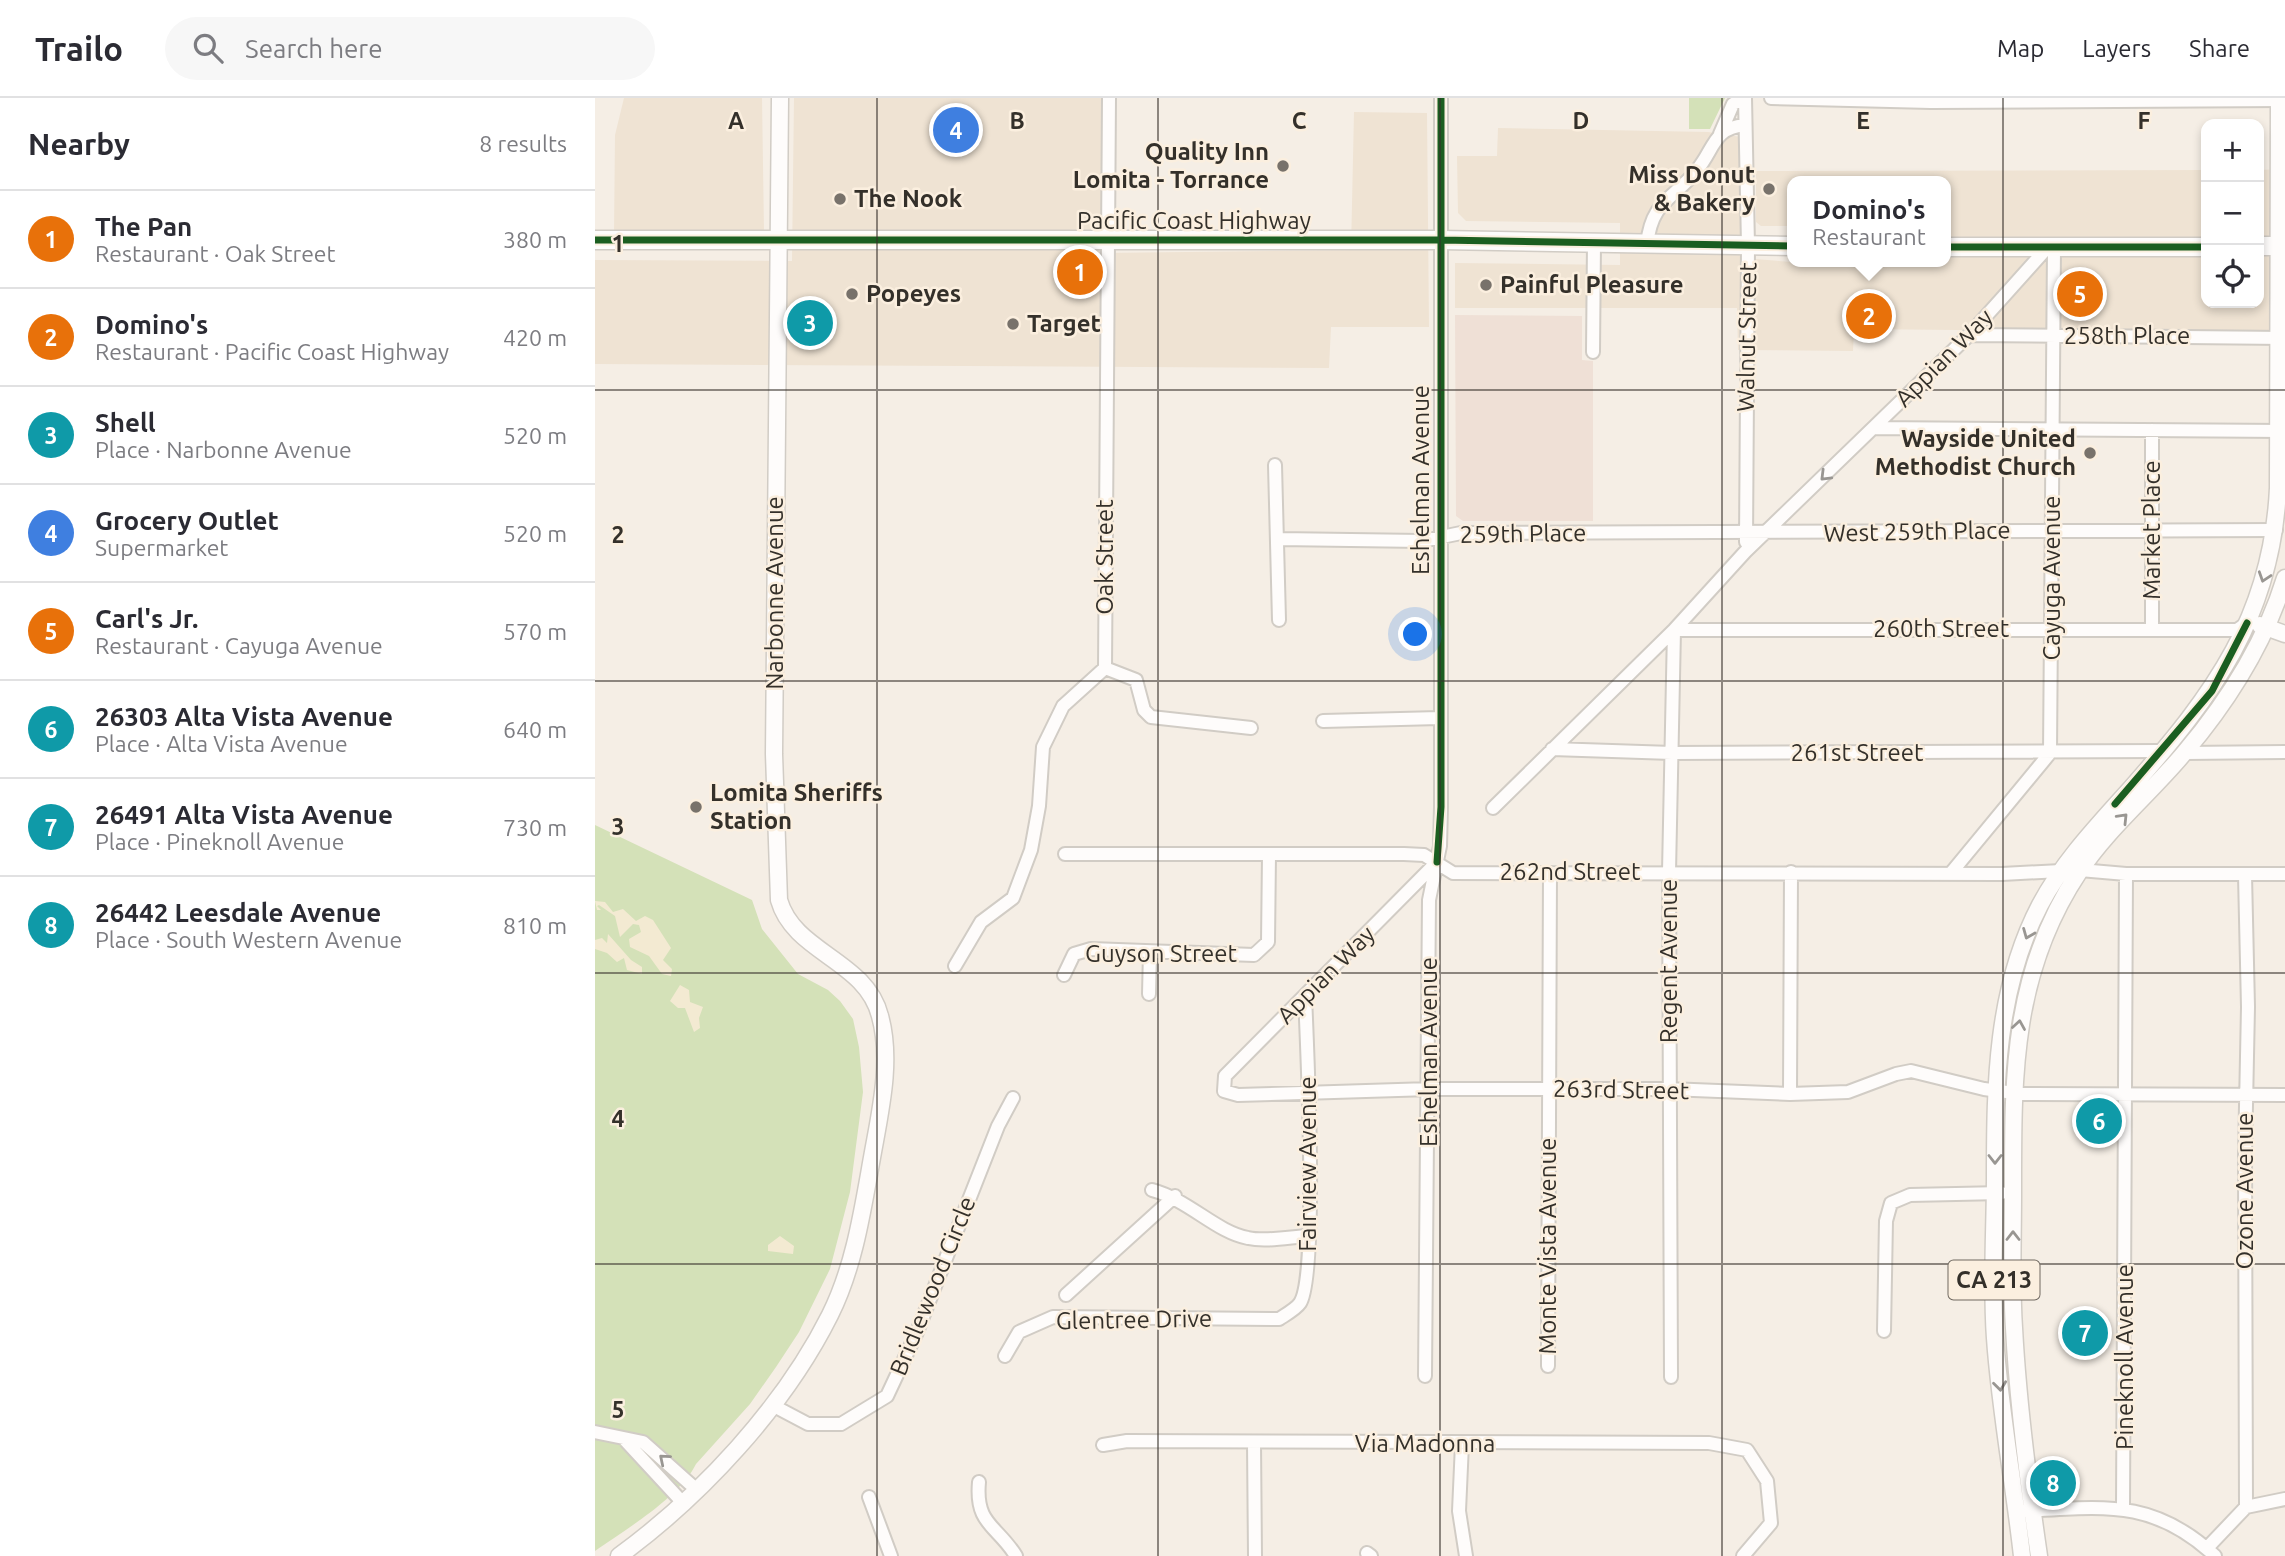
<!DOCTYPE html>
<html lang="en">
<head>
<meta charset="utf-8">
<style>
	body { margin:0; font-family:Ubuntu,sans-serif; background:#f7f7f7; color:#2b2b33 }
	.controls { position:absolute; right:21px; top:21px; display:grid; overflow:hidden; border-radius:14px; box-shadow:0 4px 10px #0003 }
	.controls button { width:63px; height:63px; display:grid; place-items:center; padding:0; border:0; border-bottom:2px solid #e1e1e2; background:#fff; color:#2b2b33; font:35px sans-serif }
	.you { position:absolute; left:821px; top:537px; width:24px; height:24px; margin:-18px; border:5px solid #fff; border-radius:50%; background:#1a73e8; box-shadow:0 0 0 10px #1a73e833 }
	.badge { display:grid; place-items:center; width:46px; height:46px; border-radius:50%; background:#ea580c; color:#fff; font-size:23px; font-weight:700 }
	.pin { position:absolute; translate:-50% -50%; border:4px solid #fff; box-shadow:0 2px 7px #0006 }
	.popup { position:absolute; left:1192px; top:78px; width:164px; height:91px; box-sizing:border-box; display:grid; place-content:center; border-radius:14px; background:#fff; filter:drop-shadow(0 2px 5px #0005); font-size:23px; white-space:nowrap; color:#7c7c81 }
	.popup b { font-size:26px; color:#2b2b33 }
	.popup::after { content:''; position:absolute; left:50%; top:100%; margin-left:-14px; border:14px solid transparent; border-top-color:#fff }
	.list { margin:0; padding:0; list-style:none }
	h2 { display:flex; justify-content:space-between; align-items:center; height:91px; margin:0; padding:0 28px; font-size:30px }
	h2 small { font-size:23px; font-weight:400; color:#7c7c81 }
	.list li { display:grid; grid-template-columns:46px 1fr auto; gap:21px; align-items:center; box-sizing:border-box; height:98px; padding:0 28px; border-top:2px solid #e1e1e2 }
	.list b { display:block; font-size:26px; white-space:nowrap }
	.list p { margin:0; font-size:23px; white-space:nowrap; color:#7c7c81 }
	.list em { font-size:23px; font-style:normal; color:#7c7c81 }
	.icon { flex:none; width:38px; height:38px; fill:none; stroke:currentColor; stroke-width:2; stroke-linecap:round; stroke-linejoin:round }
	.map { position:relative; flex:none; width:1690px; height:1458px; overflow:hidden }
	header { display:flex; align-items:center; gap:42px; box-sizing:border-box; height:98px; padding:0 35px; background:#fff; border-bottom:2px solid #e1e1e2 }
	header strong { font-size:33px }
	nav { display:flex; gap:38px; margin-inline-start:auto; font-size:24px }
	.search { width:490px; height:63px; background:#f7f7f7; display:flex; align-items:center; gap:18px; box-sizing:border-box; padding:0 24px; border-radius:38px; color:#7c7c81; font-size:26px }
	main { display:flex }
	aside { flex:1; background:#fff }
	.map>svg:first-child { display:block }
</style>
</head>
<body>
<header>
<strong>Trailo</strong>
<div class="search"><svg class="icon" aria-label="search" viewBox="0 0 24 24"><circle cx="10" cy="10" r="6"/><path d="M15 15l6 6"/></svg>Search here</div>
<nav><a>Map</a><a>Layers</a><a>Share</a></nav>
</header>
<main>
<aside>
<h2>Nearby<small>8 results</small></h2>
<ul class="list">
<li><span class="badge" style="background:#e8710a">1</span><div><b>The Pan</b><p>Restaurant · Oak Street</p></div><em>380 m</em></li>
<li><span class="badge" style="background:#e8710a">2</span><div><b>Domino's</b><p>Restaurant · Pacific Coast Highway</p></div><em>420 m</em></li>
<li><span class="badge" style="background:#0f9aa8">3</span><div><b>Shell</b><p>Place · Narbonne Avenue</p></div><em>520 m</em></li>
<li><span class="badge" style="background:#3f7fe0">4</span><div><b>Grocery Outlet</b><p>Supermarket</p></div><em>520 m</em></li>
<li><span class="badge" style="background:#e8710a">5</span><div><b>Carl's Jr.</b><p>Restaurant · Cayuga Avenue</p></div><em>570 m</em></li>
<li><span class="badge" style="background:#0f9aa8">6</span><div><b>26303 Alta Vista Avenue</b><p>Place · Alta Vista Avenue</p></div><em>640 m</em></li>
<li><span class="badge" style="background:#0f9aa8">7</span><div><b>26491 Alta Vista Avenue</b><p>Place · Pineknoll Avenue</p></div><em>730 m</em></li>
<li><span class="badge" style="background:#0f9aa8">8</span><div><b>26442 Leesdale Avenue</b><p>Place · South Western Avenue</p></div><em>810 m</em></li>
</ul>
</aside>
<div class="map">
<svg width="1690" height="1458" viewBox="0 0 1690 1458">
	<rect width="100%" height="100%" fill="#f5eee5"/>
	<path fill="#efe3d3" d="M29 0H167L169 134 19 135 20 37Z
		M199 0H509L507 155 756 152 759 14 832 15 834 229H736L734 270 0 266V162L197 163Z
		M903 30 1113 34 1146 39 1147 160 1197 164H1351V83H1197V128H1166L1161 124V73L1611 72V205H1664V72L1690 71V235L1259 231 1258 253 1143 252 1142 210H860V165L1025 167V125L871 123 863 115 862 58H902Z"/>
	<path fill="#efe0d6" d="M860 217 987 218V262L998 263V423H868L861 418Z"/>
	<path fill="#d4e1b8" d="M1094 0H1130L1115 31H1094Z
		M0 727 157 802 167 831 203 876 233 892 245 903 258 921 264 949 268 994 255 1094 235 1171 204 1234 181 1269 155 1306 101 1366C85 1399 30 1432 0 1453Z"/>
	<path fill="#f3ead2" d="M0 803 10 804 18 814 28 811 41 823 50 818 58 822 76 850 68 862 77 871 76 878 67 876 54 858 35 849 34 841 46 834 44 827 38 826 25 839 20 818 4 807 2 808 6 812H2Z
		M13 836 36 862 47 869V876L32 872 29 860 22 864 12 855 0 851V842L7 840 12 845Z
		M85 887 94 892 95 904 108 909 104 920 105 930 99 934 90 910H83L75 903Z
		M185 1138 199 1148 198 1156 173 1153V1147Z"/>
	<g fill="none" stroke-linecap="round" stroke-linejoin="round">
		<g stroke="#d1ccc5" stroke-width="16">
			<path id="minor" d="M1150 0 1153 147 1151 444
				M1176 0 1336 4 1690 2
				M1125 36 1138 6 1149 0
				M1052 146C1057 102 1078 102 1102 72 1120 50 1118 30 1150 27
				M1374 237 1690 240
				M998 254 999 145
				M1278 330 1690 333
				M1557 332V532
				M680 367 684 522
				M684 441 827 443 866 435 1681 432
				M510 570 541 582 549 612 556 619 656 630
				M728 623 844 620
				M957 651 1077 655 1567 653
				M1590 655 1690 654
				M898 710 1079 532 1150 454 1374 237 1452 150
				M470 756H809L829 757 858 775 1407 776 1485 772 1531 776H1690
				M842 764 630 978 629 993 643 997 835 991H1074L1195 996 1253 994 1301 976 1316 973 1389 991 1427 996 1690 997
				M1356 775 1455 655 1459 150
				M1650 777 1653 909 1650 1057 1651 1409
				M360 868 386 824 418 800 436 752 444 708 448 649 468 608 510 570 514 0
				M469 877 479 856 496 851 659 857 673 844 674 757
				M554 896 555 854
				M1195 996 1196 774
				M557 1092C594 1102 621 1134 653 1140 671 1144 695 1139 713 1138
				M471 1197 580 1098
				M1289 1233 1291 1123 1296 1105 1315 1097 1407 1095
				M410 1258 424 1234 458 1219 684 1221C690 1217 701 1211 705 1205 723 1178 712 944 710 898
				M953 1268 955 775
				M830 1278 834 802 845 748 846 709V0
				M1076 1279 1074 774 1079 532H1642L1652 525
				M177 1307 213 1326H246L292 1298 322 1234 403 1028 418 1000
				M0 1334 48 1344 103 1393
				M28 1340 89 1406
				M659 1345 660 1458
				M867 1346 864 1413 871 1458
				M508 1347 532 1343 1114 1345 1152 1352 1172 1383 1176 1425 1148 1458
				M384 1384C380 1427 402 1427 421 1458
				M274 1399 296 1458
				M1528 1411 1531 776
				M1429 1413C1508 1409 1558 1400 1620 1458
				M1612 1450 1651 1409 1690 1401
				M772 1455 776 1458"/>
		</g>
		<g stroke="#d1ccc5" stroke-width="19">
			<path id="major" d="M1665 527 1690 536
				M24 1458C106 1398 189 1309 235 1217 260 1167 268 1109 278 1054 286 1010 297 961 285 918 271 862 199 855 184 802L179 656 185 0
				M1427 1458C1419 1385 1405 1313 1400 1240 1396 1186 1400 1132 1400 1078 1400 986 1401 891 1445 807 1469 762 1503 727 1537 689 1619 596 1677 518 1683 390L1684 0
				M1444 1458C1433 1383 1423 1306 1419 1230 1416 1186 1418 1141 1418 1097 1418 980 1416 876 1484 774 1514 729 1556 695 1590 654 1634 602 1670 545 1690 480"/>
		</g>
		<g stroke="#d1ccc5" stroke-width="21">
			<path id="highway" d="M0 142H846L1197 148
				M1664 148H1690
				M1351 149H1611"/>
		</g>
		<use href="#minor" stroke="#fefcfb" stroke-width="12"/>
		<use href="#major" stroke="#fefcfb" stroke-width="16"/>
		<use href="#highway" stroke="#fefcfb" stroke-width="18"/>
		<g stroke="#fbefdf" stroke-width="11">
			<path id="cycleway" d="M0 142H846L1197 148
				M1351 149H1611
				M1520 706 1617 593 1652 525
				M842 764 846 709V0"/>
		</g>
		<use href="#cycleway" stroke="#1b5e20" stroke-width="7"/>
	</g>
	<defs><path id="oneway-chevron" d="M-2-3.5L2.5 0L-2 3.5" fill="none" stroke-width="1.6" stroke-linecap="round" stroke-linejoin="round" transform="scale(1.75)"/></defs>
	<g stroke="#999692">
		<use href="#oneway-chevron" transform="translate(1230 378) rotate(135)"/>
		<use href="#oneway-chevron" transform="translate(1669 479) rotate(108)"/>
		<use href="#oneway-chevron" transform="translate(1528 720) rotate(-46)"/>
		<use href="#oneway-chevron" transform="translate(1433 836) rotate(112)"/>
		<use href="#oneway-chevron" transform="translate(1424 927) rotate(-81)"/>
		<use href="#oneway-chevron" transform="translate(1400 1061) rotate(90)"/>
		<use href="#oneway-chevron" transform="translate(1418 1138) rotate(-90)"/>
		<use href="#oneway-chevron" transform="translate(1405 1288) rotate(83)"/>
		<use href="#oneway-chevron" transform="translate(69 1361) rotate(-140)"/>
	</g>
	<path fill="none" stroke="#34302a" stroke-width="2" stroke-opacity="0.55" d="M282 0V1458M563 0V1458M845 0V1458M1127 0V1458M1408 0V1458M0 292H1690M0 583H1690M0 875H1690M0 1166H1690"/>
	<g fill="#78726b" stroke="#fbefdf" stroke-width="2.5">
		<circle cx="688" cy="68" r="7"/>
		<circle cx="1174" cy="91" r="7"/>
		<circle cx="245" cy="101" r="7"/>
		<circle cx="891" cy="187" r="7"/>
		<circle cx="257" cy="196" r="7"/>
		<circle cx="418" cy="226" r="7"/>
		<circle cx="1495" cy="355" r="7"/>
		<circle cx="101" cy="709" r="7"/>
	</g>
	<g text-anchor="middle" stroke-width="5" stroke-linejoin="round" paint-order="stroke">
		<rect fill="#fbefdf" stroke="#706960" stroke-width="2" x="1353.5" y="1162.5" width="91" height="39" rx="5"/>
		<g font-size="23" font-weight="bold" fill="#34302a">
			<text x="1399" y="1190">CA 213</text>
		</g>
		<g font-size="24" font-weight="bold" fill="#34302a" stroke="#fbefdf" text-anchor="start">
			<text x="674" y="62" text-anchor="end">Quality Inn<tspan x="674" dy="28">Lomita - Torrance</tspan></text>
			<text x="1160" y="85" text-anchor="end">Miss Donut<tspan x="1160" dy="28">&amp; Bakery</tspan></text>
			<text x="259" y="109">The Nook</text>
			<text x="905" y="195">Painful Pleasure</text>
			<text x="271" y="204">Popeyes</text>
			<text x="432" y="234">Target</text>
			<text x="1481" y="349" text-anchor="end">Wayside United<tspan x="1481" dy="28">Methodist Church</tspan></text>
			<text x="115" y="703">Lomita Sheriffs<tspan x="115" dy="28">Station</tspan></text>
		</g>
		<g font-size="24" fill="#34302a" stroke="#fbefdf">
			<text x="599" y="131">Pacific Coast Highway</text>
			<text x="1532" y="246">258th Place</text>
			<text transform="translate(1152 239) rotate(-89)" y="8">Walnut Street</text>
			<text transform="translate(1349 260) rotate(-45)" y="8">Appian Way</text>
			<text transform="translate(826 382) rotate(-90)" y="8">Eshelman Avenue</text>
			<text transform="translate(1557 432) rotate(-90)" y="8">Market Place</text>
			<text transform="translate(1322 434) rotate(-1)" y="8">West 259th Place</text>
			<text transform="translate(928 436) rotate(-1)" y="8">259th Place</text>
			<text transform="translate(510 459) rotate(-90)" y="8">Oak Street</text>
			<text transform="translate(1457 480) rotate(-90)" y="8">Cayuga Avenue</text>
			<text transform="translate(180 495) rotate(-90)" y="8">Narbonne Avenue</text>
			<text x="1346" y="539">260th Street</text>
			<text x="1262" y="663">261st Street</text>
			<text x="975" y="782">262nd Street</text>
			<text x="566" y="864">Guyson Street</text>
			<text transform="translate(1074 863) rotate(-90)" y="8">Regent Avenue</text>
			<text transform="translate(731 877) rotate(-45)" y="8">Appian Way</text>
			<text transform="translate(834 954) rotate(-90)" y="8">Eshelman Avenue</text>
			<text transform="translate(1026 992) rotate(1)" y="8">263rd Street</text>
			<text transform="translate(713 1066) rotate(-90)" y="8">Fairview Avenue</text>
			<text transform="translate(1650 1093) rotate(-90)" y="8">Ozone Avenue</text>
			<text transform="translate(953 1148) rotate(-90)" y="8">Monte Vista Avenue</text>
			<text transform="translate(338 1188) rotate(-68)" y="8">Bridlewood Circle</text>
			<text transform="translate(539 1222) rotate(-1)" y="8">Glentree Drive</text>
			<text transform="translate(1530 1259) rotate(-90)" y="8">Pineknoll Avenue</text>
			<text x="830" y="1354">Via Madonna</text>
		</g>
	</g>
	<g font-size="23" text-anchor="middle" font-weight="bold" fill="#34302a" stroke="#fbefdf" stroke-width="5" stroke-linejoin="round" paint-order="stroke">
		<text x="141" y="31">A</text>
		<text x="422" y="31">B</text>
		<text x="704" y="31">C</text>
		<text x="986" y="31">D</text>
		<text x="1268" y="31">E</text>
		<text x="1549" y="31">F</text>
		<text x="23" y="154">1</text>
		<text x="23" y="445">2</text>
		<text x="23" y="737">3</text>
		<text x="23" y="1029">4</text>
		<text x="23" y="1320">5</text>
	</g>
</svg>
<div class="controls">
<button>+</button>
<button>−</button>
<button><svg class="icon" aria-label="locate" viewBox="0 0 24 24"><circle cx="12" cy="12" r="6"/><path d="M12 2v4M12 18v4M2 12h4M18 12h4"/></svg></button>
</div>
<div class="you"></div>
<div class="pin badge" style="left:485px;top:174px;background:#e8710a">1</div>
<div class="pin badge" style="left:1274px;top:218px;background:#e8710a">2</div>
<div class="popup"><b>Domino's</b>Restaurant</div>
<div class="pin badge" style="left:215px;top:225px;background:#0f9aa8">3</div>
<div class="pin badge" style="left:361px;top:32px;background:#3f7fe0">4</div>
<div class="pin badge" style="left:1485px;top:196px;background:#e8710a">5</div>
<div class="pin badge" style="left:1504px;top:1023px;background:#0f9aa8">6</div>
<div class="pin badge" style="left:1490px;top:1235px;background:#0f9aa8">7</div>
<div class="pin badge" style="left:1458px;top:1385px;background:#0f9aa8">8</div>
</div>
</main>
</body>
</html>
